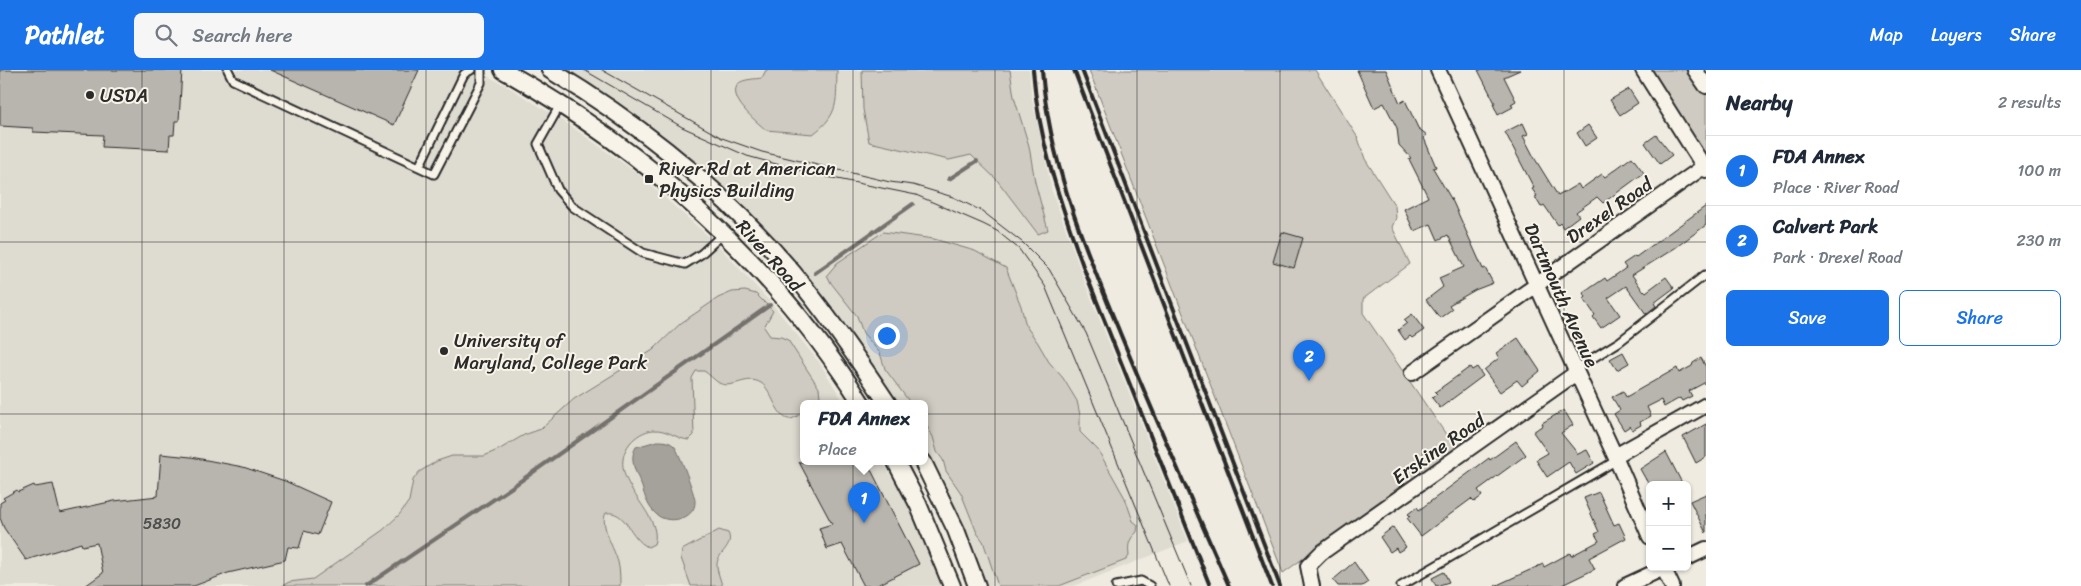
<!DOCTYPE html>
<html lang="en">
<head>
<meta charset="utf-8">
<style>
	body { margin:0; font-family:Sriracha,sans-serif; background:#f6f6f7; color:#1f2937 }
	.controls { position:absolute; right:15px; bottom:15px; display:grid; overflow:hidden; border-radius:8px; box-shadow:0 1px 4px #0004 }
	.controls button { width:45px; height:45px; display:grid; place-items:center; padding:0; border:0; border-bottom:1px solid #e0e1e3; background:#fff; color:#1f2937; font:25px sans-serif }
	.you { position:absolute; left:886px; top:265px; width:18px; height:18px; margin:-12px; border:4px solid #fff; border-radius:50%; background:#1a73e8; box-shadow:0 0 0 8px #1a73e833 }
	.badge { display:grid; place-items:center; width:32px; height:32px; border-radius:50%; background:#1a73e8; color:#fff; font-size:16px; font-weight:700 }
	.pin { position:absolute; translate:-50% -41px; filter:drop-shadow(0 1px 2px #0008) }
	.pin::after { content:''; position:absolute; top:26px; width:18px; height:15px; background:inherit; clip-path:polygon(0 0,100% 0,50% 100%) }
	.popup { position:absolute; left:800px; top:330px; width:128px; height:65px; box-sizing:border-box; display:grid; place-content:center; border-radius:8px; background:#fff; filter:drop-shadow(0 1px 4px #0005); font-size:16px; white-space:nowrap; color:#747a83 }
	.popup b { font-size:19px; color:#1f2937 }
	.popup::after { content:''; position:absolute; left:50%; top:100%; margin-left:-10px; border:10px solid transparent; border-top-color:#fff }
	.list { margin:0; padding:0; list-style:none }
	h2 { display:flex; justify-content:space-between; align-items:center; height:65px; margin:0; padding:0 20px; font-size:21px }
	h2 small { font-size:16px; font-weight:400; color:#747a83 }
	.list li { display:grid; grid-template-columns:32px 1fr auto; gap:15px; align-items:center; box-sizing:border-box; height:70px; padding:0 20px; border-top:1px solid #e0e1e3 }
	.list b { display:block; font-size:19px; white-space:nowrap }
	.list p { margin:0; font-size:16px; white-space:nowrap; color:#747a83 }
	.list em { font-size:16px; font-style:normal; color:#747a83 }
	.actions { display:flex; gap:10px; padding:15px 20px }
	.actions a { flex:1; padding:11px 0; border:1px solid #1a73e8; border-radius:8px; text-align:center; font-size:18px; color:#1a73e8 }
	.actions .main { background:#1a73e8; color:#fff }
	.icon { flex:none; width:28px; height:28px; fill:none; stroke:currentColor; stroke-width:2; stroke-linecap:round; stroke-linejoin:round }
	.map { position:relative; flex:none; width:1706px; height:516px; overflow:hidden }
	header { display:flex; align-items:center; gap:30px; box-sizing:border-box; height:70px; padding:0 25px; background:#1a73e8; color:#fff }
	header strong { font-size:24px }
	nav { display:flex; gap:28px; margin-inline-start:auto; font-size:18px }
	.search { width:350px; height:45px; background:#f6f6f7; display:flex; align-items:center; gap:12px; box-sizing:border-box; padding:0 18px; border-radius:8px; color:#747a83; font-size:19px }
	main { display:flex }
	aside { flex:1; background:#fff }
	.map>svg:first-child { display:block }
</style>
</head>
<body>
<header>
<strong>Pathlet</strong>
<div class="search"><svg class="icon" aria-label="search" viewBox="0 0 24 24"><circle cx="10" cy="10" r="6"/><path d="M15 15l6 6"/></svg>Search here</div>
<nav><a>Map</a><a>Layers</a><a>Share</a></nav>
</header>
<main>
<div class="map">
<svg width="1706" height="516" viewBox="0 0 1706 516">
	<rect width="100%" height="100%" fill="#efebe0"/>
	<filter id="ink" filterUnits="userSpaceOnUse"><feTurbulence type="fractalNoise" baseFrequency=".02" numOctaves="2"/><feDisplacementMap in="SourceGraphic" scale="10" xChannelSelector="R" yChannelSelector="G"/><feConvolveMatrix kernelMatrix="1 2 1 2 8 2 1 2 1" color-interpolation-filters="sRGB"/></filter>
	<g filter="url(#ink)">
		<path fill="#dedbd1" d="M0 0H476L505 15 568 54 637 103 716 173 774 236 819 292 845 334H804V392H882L903 425 944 516H0Z
			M560 0H1029L1031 24 1052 121 1085 213 1188 471 1074 516H982L924 387V334H895L779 181Z"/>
		<path fill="#cfcbc2" stroke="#7d7b76" d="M766 0H837C836 31 840 44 813 64L766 60C757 52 725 27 739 13 744 9 756 9 762 8Z
			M862 0H1010L1014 27 1029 76 1035 112 1048 160 1038 164 997 110 971 85 949 90 869 72 863 39Z
			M1089 0H1315L1358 68 1365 89 1395 136 1396 148 1392 157 1410 194 1363 229V243L1456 379 1283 503Z
			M1643 0H1696L1706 16V100Z
			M883 162 934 169 975 181 1006 198 1021 236 1026 256 1038 273 1049 292 1063 308 1077 331 1080 345V362L1098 380 1125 428 1133 451 1138 455 1137 462C1128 470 1128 475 1129 486L1126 490 1059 516H998L983 471 977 463 961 423 946 401 943 390 937 382 933 367 924 351V334H911L885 299 880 283 863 263 857 246 831 213 827 205 837 193Z
			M745 221 756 224 773 241 764 257 770 266 781 267 788 270 819 318 820 327 816 334H804V342C800 344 794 349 790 349 777 350 772 319 761 313 747 304 732 320 719 313 714 310 709 304 704 301H696L692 308 694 365 689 370C676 369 668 359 653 360 644 361 636 366 630 373 602 410 665 442 654 474L648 477C629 468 627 440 606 443 599 454 615 480 618 492 620 500 620 508 620 516H282L289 512 313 509 383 460 399 445 409 431 413 410 419 402 437 391 452 386H484L500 379 524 365 541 359 574 329 653 280 681 253 718 228 732 222Z
			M719 460 728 463C735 476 716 483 717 496 717 502 721 510 722 516H691L681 488 682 480Z"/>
		<path fill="#a4a29a" stroke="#74726e" d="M657 371C663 371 670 371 675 377 679 382 695 425 695 431 696 450 667 455 656 444 648 437 645 427 642 417 637 404 628 390 636 377Z"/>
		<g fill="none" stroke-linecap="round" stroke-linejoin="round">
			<path stroke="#74726e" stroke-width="4" d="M949 109 977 91
				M815 203 913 134
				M366 516 512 417 770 235"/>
		</g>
		<path fill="#b8b5ae" stroke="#2b2b2b" d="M0 0H182L179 51H175L174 65H170L169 80 102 77 103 65 33 62V58L0 56Z
			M270 0H419L394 55Z
			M1357 0H1386L1400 33 1405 30 1418 58 1427 65 1424 68 1436 97 1433 98 1453 132 1483 199 1485 198 1493 213 1475 220 1449 235 1452 239 1440 248 1426 230 1443 217 1439 208 1464 197 1448 165 1438 170 1431 154 1414 161 1404 139 1428 127 1409 89 1411 88 1399 75 1397 58 1384 33 1374 38Z
			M1478 0H1520L1504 7 1516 31 1511 34 1513 37 1498 45 1493 34 1495 33Z
			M1629 19 1638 33 1620 45 1610 30Z
			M1523 53 1528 64 1523 66 1535 89 1558 126 1578 114 1581 119 1602 104 1605 107 1632 87 1644 103 1603 133 1597 127 1576 142 1579 146 1563 158 1560 153 1558 155 1544 135 1541 137 1535 127 1537 126 1532 119 1534 118 1505 62Z
			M1588 55 1597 68 1585 76 1577 63Z
			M1656 65 1672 85 1660 94 1645 73Z
			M1706 136V155L1675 178 1632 205 1643 221 1644 220 1646 222 1666 207 1674 218 1654 233 1656 236 1646 244 1626 216 1608 228 1620 245 1601 258 1593 247 1595 245 1584 229 1586 227 1583 223 1605 208 1607 211 1626 198 1623 194 1635 186 1636 187Z
			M1282 162 1303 168 1294 198 1273 192Z
			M1412 244 1424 260 1412 268 1410 266 1405 270 1398 260 1407 253 1404 250Z
			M1518 268 1540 301 1522 316 1517 310 1500 322 1484 300 1499 288 1496 283Z
			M1623 282 1629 293 1617 300 1610 289Z
			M1701 288 1706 297V312L1689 321 1692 326 1682 331 1680 328 1664 337 1661 330 1647 337 1651 346 1640 352 1641 355 1632 360 1630 356 1624 360 1614 344 1620 340 1612 327 1623 321 1626 327 1677 298 1679 303 1692 296 1693 293Z
			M1470 297 1472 300 1477 297 1483 306 1440 338 1432 328 1437 324 1435 322Z
			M1564 340 1573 355 1561 363 1578 384 1587 380 1594 393 1576 404 1569 392 1547 407 1536 390 1548 383 1533 362 1543 355 1542 353Z
			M1706 354V387L1696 393 1683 367Z
			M1516 371 1526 385 1478 420 1482 426 1474 432 1471 429 1421 466 1407 448 1410 446 1408 444 1417 437 1419 440 1489 388 1490 390Z
			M1666 382 1683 415H1649L1640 399Z
			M161 384 191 387 243 397 285 411 331 432 318 465 304 461 299 478 288 477 285 490 228 503 194 516H85L103 503 97 473 82 476 81 473 26 490 4 458 0 448V433L5 430 3 428 17 420 18 422 34 415 35 417 53 414 60 443 114 431 158 426Z
			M799 392H867L919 494 876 516H864L842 474 827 479 819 458 832 454Z
			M1599 422 1614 455 1619 453 1626 468 1589 488 1595 499 1560 516H1495L1543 494 1544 497 1570 483 1571 486 1599 471 1595 464 1599 462 1584 428Z
			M1706 424V463L1690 431Z
			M1393 457 1406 477 1398 482 1396 478 1390 482 1380 467Z
			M1354 492 1368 512 1362 516H1338L1333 510Z
			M1444 502 1449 512 1436 516 1432 508Z"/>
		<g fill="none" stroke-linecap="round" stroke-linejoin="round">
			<g stroke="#2b2b2b" stroke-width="11">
				<path id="service" d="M228 0 233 10 434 104 481 13V0
					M560 35 538 74 558 120 573 137 643 183 685 194 701 184 723 164
					M419 97 464 4 471 0
					M1575 299 1619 272 1705 205
					M1116 516 1141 511 1150 516
					M1401 516 1617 390"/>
			</g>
			<g stroke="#2b2b2b" stroke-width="18">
				<path id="minor" d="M1438 0 1615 386 1650 467
					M1643 0 1706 100
					M1695 0 1706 16
					M1412 303 1706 95
					M1615 386 1706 335
					M1687 488 1706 479
					M1663 497 1672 516
					M1312 516 1308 496 1321 483 1576 303
					M1625 516 1666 497"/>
			</g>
			<g stroke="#2b2b2b" stroke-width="20">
				<path id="tertiary" d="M503 0C647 81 774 194 862 334
					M550 0C640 54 725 122 793 203 828 245 858 289 888 334
					M896 392 918 434 952 516
					M923 392 956 460 977 516"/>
			</g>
			<use href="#service" stroke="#f7f3e8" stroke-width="7"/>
			<use href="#minor" stroke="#f7f3e8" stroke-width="14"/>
			<use href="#tertiary" stroke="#f7f3e8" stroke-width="16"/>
			<path stroke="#2b2b2b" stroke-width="1" d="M584 0 682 57 747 86 813 104 916 125 983 154 997 161 1019 179 1045 216 1169 516
				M602 0 722 68 762 82 890 112 913 115 953 127 982 141 1022 172 1049 199 1086 263 1191 516"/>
			<path stroke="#2b2b2b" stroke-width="4" d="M1033 0C1038 70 1061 134 1084 199L1210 516
				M1042 0C1049 93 1085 178 1120 263 1155 348 1192 432 1229 516
				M1074 0 1272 516
				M1082 0 1280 516"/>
		</g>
	</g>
	<path fill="none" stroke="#2b2b2b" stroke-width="1" stroke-opacity="0.55" d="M142 0V516M284 0V516M426 0V516M569 0V516M711 0V516M853 0V516M995 0V516M1137 0V516M1280 0V516M1422 0V516M1564 0V516M0 172H1706M0 344H1706"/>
	<g fill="#2b2b2b" stroke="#f7f3e8" stroke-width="2">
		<circle cx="90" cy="25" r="5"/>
		<rect x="644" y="104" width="10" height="10" rx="2.5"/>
		<circle cx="444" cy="281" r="5"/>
	</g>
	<g text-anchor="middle" stroke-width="4" stroke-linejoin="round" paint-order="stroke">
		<g font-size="16" fill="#4e4e4c">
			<text x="162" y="459">5830</text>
		</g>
		<g font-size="19" fill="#2b2b2b" stroke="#f7f3e8" text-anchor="start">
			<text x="100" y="32">USDA</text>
			<text x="659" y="105">River Rd at American<tspan x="659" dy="22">Physics Building</tspan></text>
			<text x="454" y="277">University of<tspan x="454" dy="22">Maryland, College Park</tspan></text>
		</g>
		<g font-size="19" fill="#2b2b2b" stroke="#f7f3e8">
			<text transform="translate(1609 140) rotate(-35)" y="7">Drexel Road</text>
			<text transform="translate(770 185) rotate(48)" y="7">River Road</text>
			<text transform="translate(1562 225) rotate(66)" y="7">Dartmouth Avenue</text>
			<text transform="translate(1438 378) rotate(-35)" y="7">Erskine Road</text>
		</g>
	</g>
</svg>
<div class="controls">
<button>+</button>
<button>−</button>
</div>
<div class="you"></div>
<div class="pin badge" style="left:864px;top:453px">1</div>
<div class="popup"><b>FDA Annex</b>Place</div>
<div class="pin badge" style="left:1309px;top:311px">2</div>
</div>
<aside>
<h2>Nearby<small>2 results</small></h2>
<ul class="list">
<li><span class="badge">1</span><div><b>FDA Annex</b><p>Place · River Road</p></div><em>100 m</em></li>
<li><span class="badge">2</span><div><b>Calvert Park</b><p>Park · Drexel Road</p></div><em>230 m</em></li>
</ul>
<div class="actions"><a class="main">Save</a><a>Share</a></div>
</aside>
</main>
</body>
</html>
